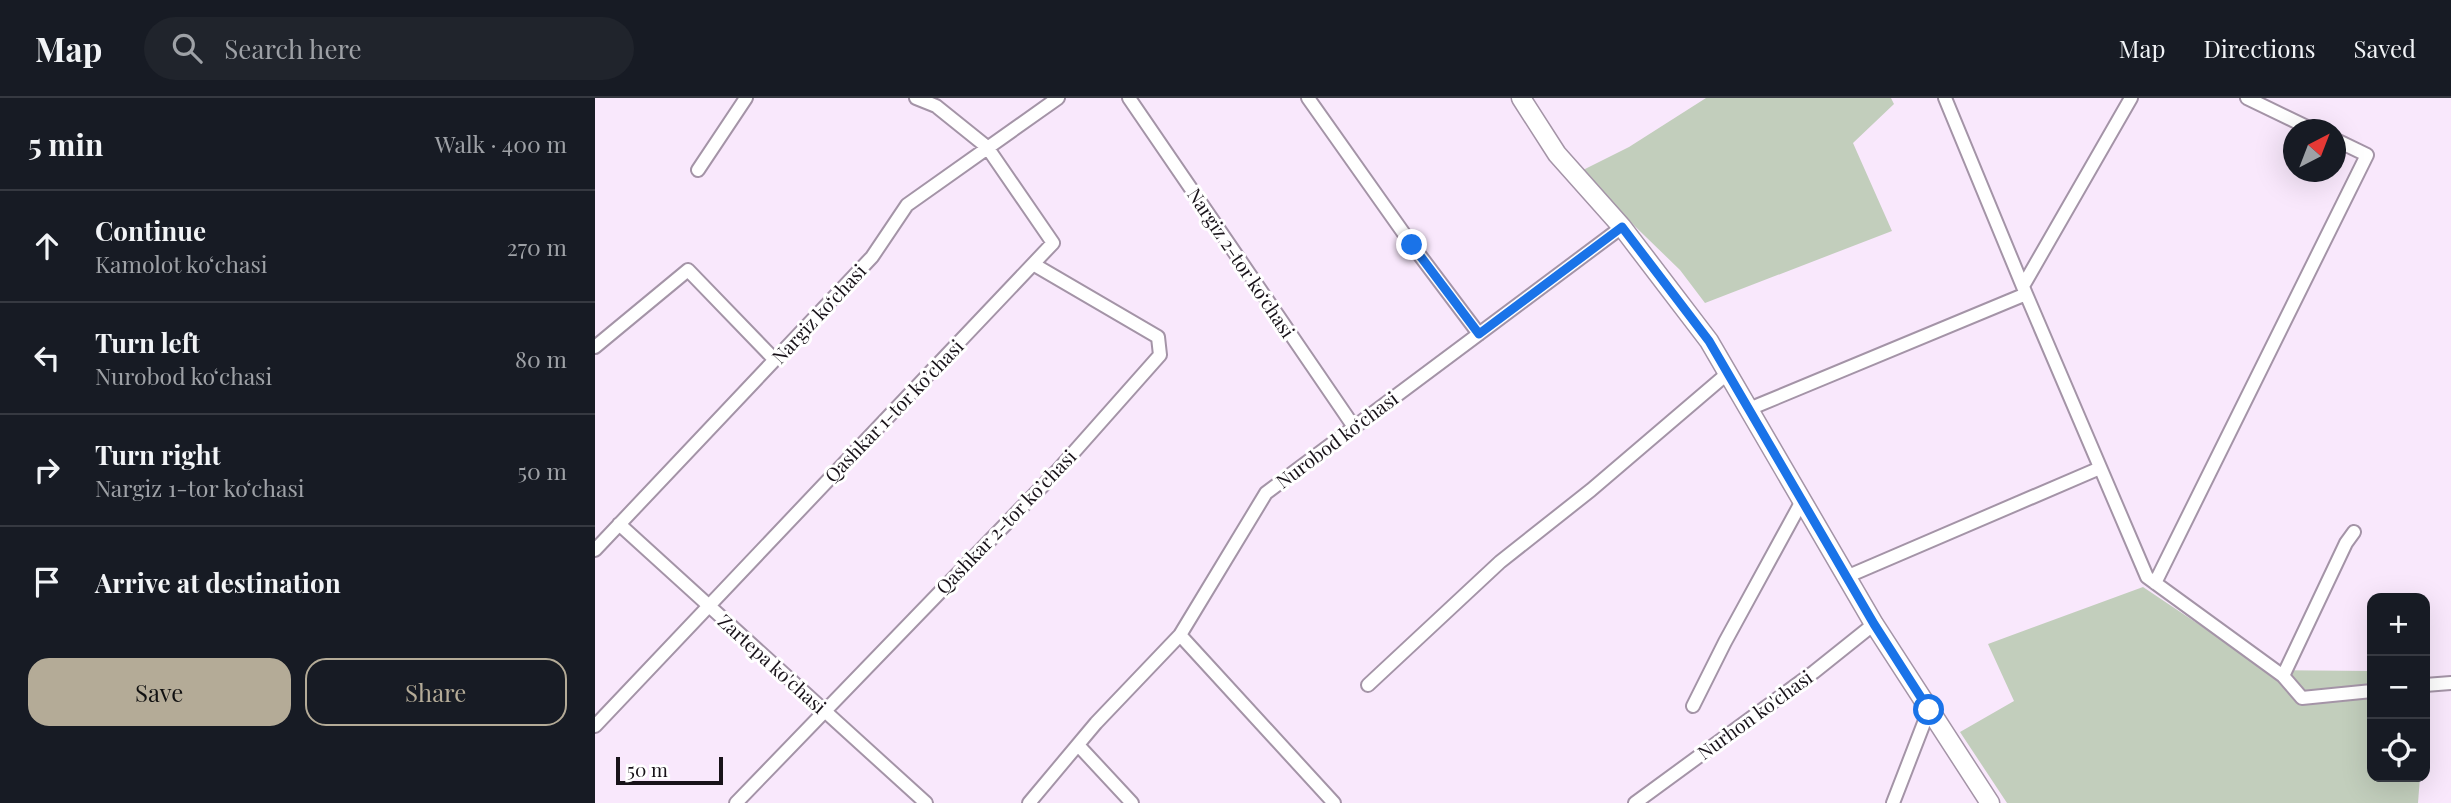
<!DOCTYPE html>
<html lang="en">
<head>
<meta charset="utf-8">
<style>
	body { margin:0; font-family:"Playfair Display",serif; background:#20242c; color:#f1f3f6 }
	.controls { position:absolute; right:21px; bottom:21px; display:grid; overflow:hidden; border-radius:14px; box-shadow:0 7px 28px #0002 }
	.controls button { width:63px; height:63px; display:grid; place-items:center; padding:0; border:0; border-bottom:2px solid #363941; background:#171b24; color:#f1f3f6; font:35px sans-serif }
	.compass { position:absolute; left:1688px; top:21px; width:63px; height:63px; border-radius:50%; background:#171b24; box-shadow:0 7px 28px #0002; rotate:42deg }
	.scale { position:absolute; left:21px; bottom:18px; width:107px; box-sizing:border-box; padding-left:7px; border:4px solid #181219; border-top:0; font-size:19px; line-height:24px; white-space:nowrap; color:#181219; -webkit-text-stroke:5px #fff; paint-order:stroke }
	.stop { position:absolute; width:21px; height:21px; margin:-16px; border:5px solid #1a73e8; border-radius:50%; background:#fff }
	.stop.end { background:#1a73e8; border-color:#fff; box-shadow:0 2px 7px #0008 }
	.list { margin:0; padding:0; list-style:none }
	h2 { display:flex; justify-content:space-between; align-items:center; height:91px; margin:0; padding:0 28px; font-size:30px }
	h2 small { font-size:23px; font-weight:400; color:#9ea1a6 }
	.list li { display:grid; grid-template-columns:46px 1fr auto; gap:21px; align-items:center; box-sizing:border-box; height:112px; padding:0 28px; border-top:2px solid #363941 }
	.list b { display:block; font-size:26px; white-space:nowrap }
	.list p { margin:0; font-size:23px; white-space:nowrap; color:#9ea1a6 }
	.list em { font-size:23px; font-style:normal; color:#9ea1a6 }
	.actions { display:flex; gap:14px; padding:21px 28px }
	.actions a { flex:1; padding:16px 0; border:2px solid #b4ab97; border-radius:21px; text-align:center; font-size:24px; color:#b4ab97 }
	.actions .main { background:#b4ab97; color:#111 }
	.icon { flex:none; width:38px; height:38px; fill:none; stroke:currentColor; stroke-width:2; stroke-linecap:round; stroke-linejoin:round }
	.map { position:relative; flex:none; width:1856px; height:705px; overflow:hidden }
	header { display:flex; align-items:center; gap:42px; box-sizing:border-box; height:98px; padding:0 35px; background:#171b24; border-bottom:2px solid #363941 }
	header strong { font-size:33px }
	nav { display:flex; gap:38px; margin-inline-start:auto; font-size:24px }
	.search { width:490px; height:63px; background:#20242c; display:flex; align-items:center; gap:18px; box-sizing:border-box; padding:0 24px; border-radius:38px; color:#9ea1a6; font-size:26px }
	main { display:flex }
	aside { flex:1; background:#171b24 }
	.map>svg:first-child { display:block }
</style>
</head>
<body>
<header>
<strong>Map</strong>
<div class="search"><svg class="icon" aria-label="search" viewBox="0 0 24 24"><circle cx="10" cy="10" r="6"/><path d="M15 15l6 6"/></svg>Search here</div>
<nav><a>Map</a><a>Directions</a><a>Saved</a></nav>
</header>
<main>
<aside>
<h2>5 min<small>Walk · 400 m</small></h2>
<ul class="list">
<li><svg class="icon" aria-label="ahead" viewBox="0 0 24 24"><path d="M12 20V5M6 11l6-6 6 6"/></svg><div><b>Continue</b><p>Kamolot koʻchasi</p></div><em>270 m</em></li>
<li><svg class="icon" aria-label="left" viewBox="0 0 24 24"><path d="M17 20v-9H6M10 6l-5 5 5 5"/></svg><div><b>Turn left</b><p>Nurobod koʻchasi</p></div><em>80 m</em></li>
<li><svg class="icon" aria-label="right" viewBox="0 0 24 24"><path d="M7 20v-9h11M14 6l5 5-5 5"/></svg><div><b>Turn right</b><p>Nargiz 1-tor ko‘chasi</p></div><em>50 m</em></li>
<li><svg class="icon" aria-label="arrive" viewBox="0 0 24 24"><path d="M6 21V4h12l-3 4 3 4H6"/></svg><div><b>Arrive at destination</b></div></li>
</ul>
<div class="actions"><a class="main">Save</a><a>Share</a></div>
</aside>
<div class="map">
<svg width="1856" height="705" viewBox="0 0 1856 705">
	<rect width="100%" height="100%" fill="#f9e8fc"/>
	<path fill="#c2cebc" d="M1111 0H1296L1299 6 1258 45 1297 133 1110 205 1085 172 984 74 1034 49Z
		M1548 489 1672 572 1777 573V679H1825L1823 705H1412L1365 634 1419 603 1393 546Z"/>
	<g fill="none" stroke-linecap="round" stroke-linejoin="round">
		<g stroke="#a494a7" stroke-width="16">
			<path id="street" d="M534 0 759 329
				M713 0 817 147 884 236
				M1350 0 1431 196 1552 479 1688 578 1707 600 1777 593
				M1652 0 1718 32
				M103 72 151 0
				M1428 188 1536 0
				M0 249 93 172 180 262
				M1154 311 1431 196
				M24 426 331 705
				M0 452 277 159 312 107 463 0
				M1251 479 1505 370
				M1560 485 1772 57 1741 42
				M585 537 739 705
				M1688 578 1751 445 1759 434
				M773 587 905 464 996 392 1133 275
				M1830 587 1856 585
				M1098 608 1130 544 1207 403
				M0 628 458 145 392 49 341 8 321 0
				M483 647 537 705
				M141 705 463 372 565 257 563 239 438 166
				M434 705 501 625 585 537 671 395 1027 129
				M1040 705 1219 574 1279 526
				M1298 705 1334 612"/>
		</g>
		<g stroke="#a494a7" stroke-width="21">
			<path id="secondary" d="M926 0 962 56 1027 129 1114 243 1279 526 1395 705"/>
		</g>
		<use href="#street" stroke="#fff" stroke-width="12"/>
		<use href="#secondary" stroke="#fff" stroke-width="18"/>
	</g>
	<g fill="none" stroke-linecap="round" stroke-linejoin="round">
		<path stroke="#1a73e8" stroke-width="9" d="M817 147 884 236 1027 129 1114 243 1279 526 1334 612"/>
	</g>
	<g text-anchor="middle" stroke-width="6" stroke-linejoin="round" paint-order="stroke">
		<g font-size="19" fill="#181219" stroke="#fff">
			<text transform="translate(646 165) rotate(56)" y="7">Nargiz 2-tor ko‘chasi</text>
			<text transform="translate(224 216) rotate(-47)" y="7">Nargiz koʻchasi</text>
			<text transform="translate(299 313) rotate(-46)" y="7">Qashkar 1-tor koʼchasi</text>
			<text transform="translate(742 342) rotate(-37)" y="7">Nurobod koʻchasi</text>
			<text transform="translate(411 424) rotate(-46)" y="7">Qashkar 2-tor koʼchasi</text>
			<text transform="translate(177 566) rotate(42)" y="7">Zartepa ko'chasi</text>
			<text transform="translate(1160 617) rotate(-36)" y="7">Nurhon ko'chasi</text>
		</g>
	</g>
</svg>
<div class="controls">
<button>+</button>
<button>−</button>
<button><svg class="icon" aria-label="locate" viewBox="0 0 24 24"><circle cx="12" cy="12" r="6"/><path d="M12 2v4M12 18v4M2 12h4M18 12h4"/></svg></button>
</div>
<svg class="compass" viewBox="-18 -18 36 36"><path d="M0-13l5 13h-10z" fill="#e53935"/><path d="M0 13l5-13h-10z" fill="#9ea1a6"/></svg>
<div class="scale">50 m</div>
<div class="stop" style="left:1334px;top:612px"></div>
<div class="stop end" style="left:817px;top:147px"></div>
</div>
</main>
</body>
</html>
